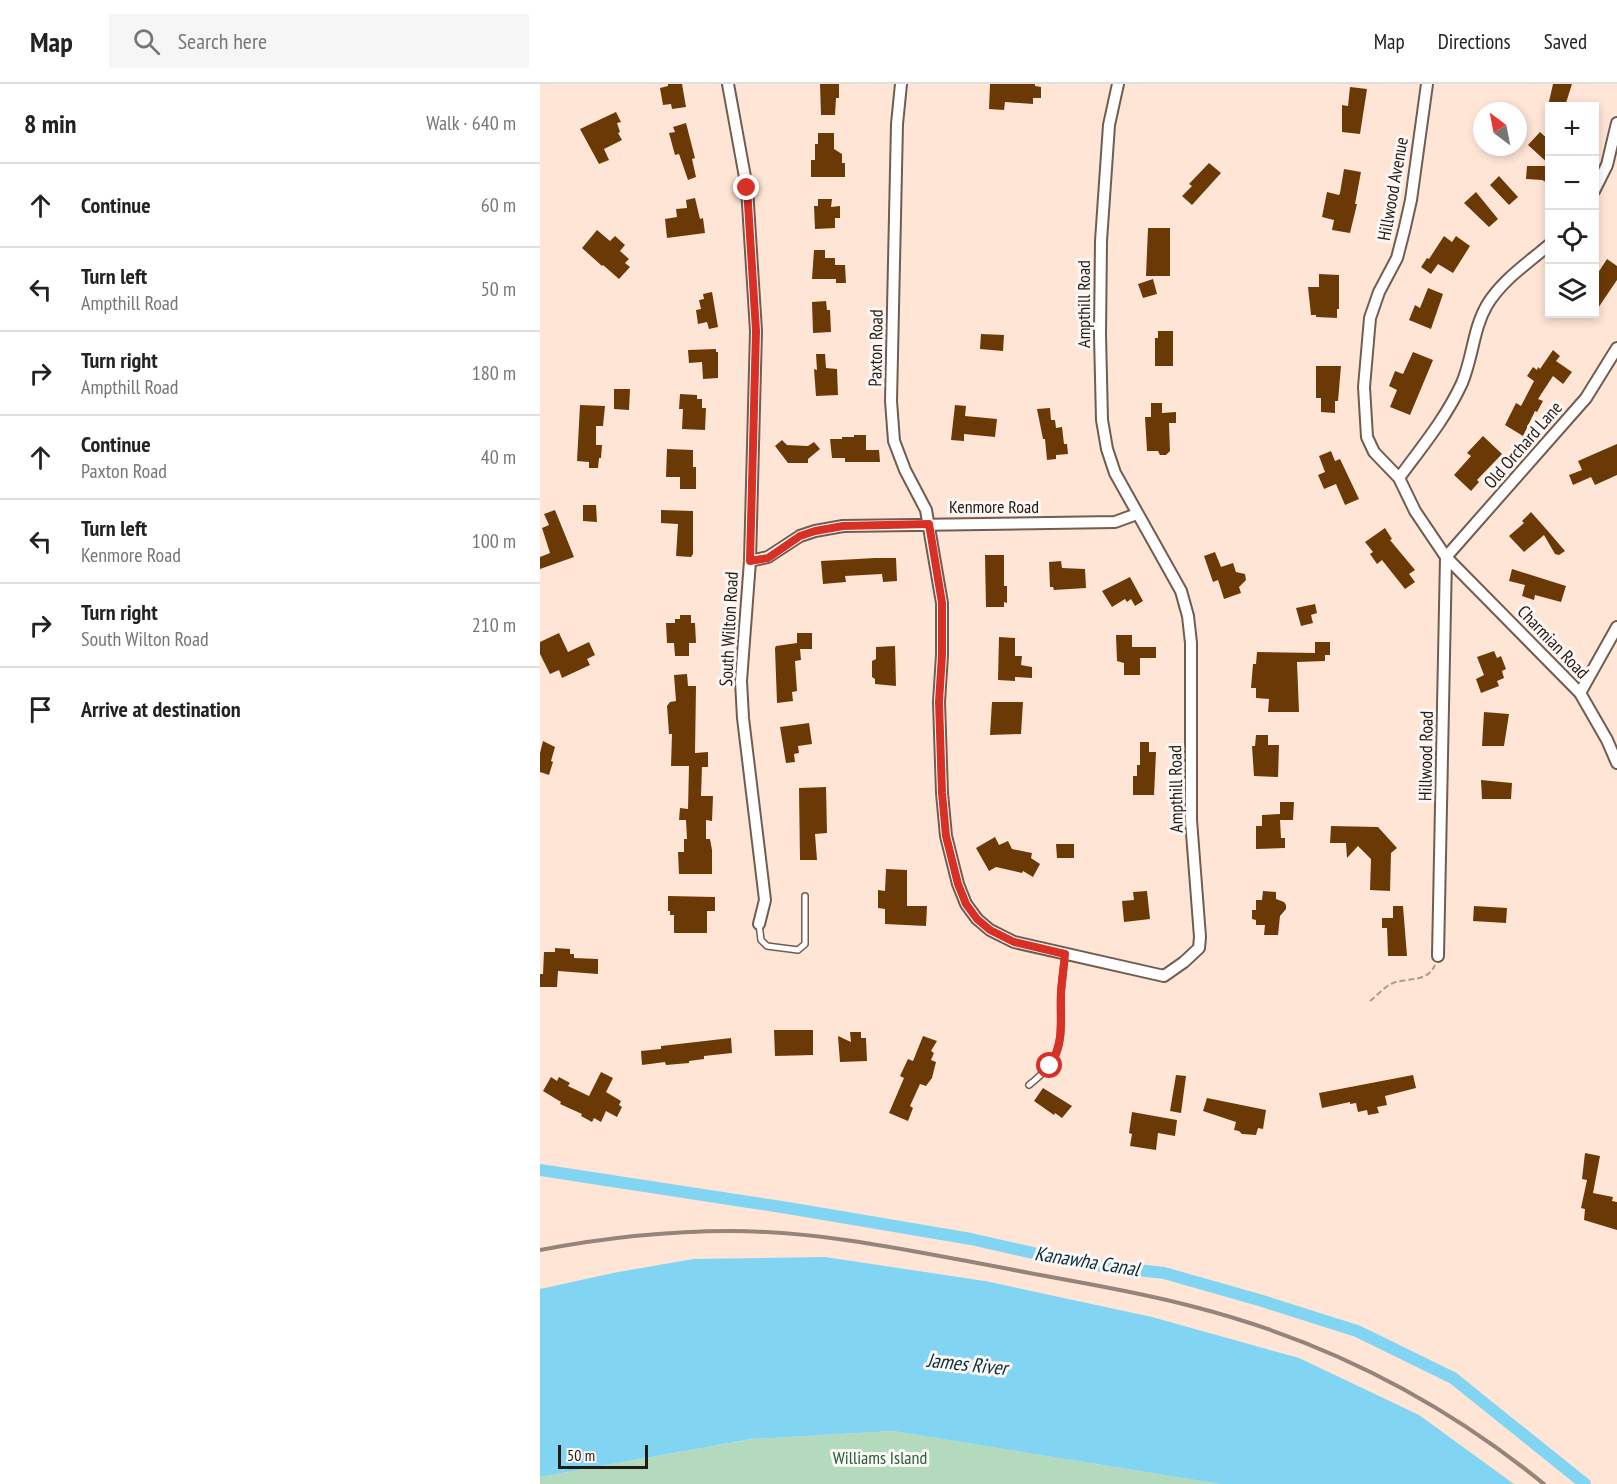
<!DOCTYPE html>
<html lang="en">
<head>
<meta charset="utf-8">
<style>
	body { margin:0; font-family:"PT Sans Narrow",sans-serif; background:#f6f6f6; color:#222 }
	.controls { position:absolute; right:18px; top:18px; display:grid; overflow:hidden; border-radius:0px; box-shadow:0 3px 9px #0003 }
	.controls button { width:54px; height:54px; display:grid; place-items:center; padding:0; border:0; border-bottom:2px solid #e0e0e0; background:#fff; color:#222; font:30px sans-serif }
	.compass { position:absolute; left:933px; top:18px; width:54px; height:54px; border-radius:50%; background:#fff; box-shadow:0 3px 9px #0003; rotate:328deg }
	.scale { position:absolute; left:18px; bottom:15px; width:90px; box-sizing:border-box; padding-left:6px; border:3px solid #221a14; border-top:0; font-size:16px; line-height:21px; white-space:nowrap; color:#221a14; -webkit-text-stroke:4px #fcf7f4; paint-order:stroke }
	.stop { position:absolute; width:18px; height:18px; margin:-14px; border:4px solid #d93025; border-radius:50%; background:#fff }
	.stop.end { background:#d93025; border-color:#fff; box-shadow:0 2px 6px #0008 }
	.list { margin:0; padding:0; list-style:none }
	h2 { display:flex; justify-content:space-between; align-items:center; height:78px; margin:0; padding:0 24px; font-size:26px }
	h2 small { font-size:20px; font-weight:400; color:#767676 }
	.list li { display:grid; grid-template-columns:39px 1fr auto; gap:18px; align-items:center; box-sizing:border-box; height:84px; padding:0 24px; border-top:2px solid #e0e0e0 }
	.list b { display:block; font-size:22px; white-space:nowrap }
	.list p { margin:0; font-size:20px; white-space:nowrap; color:#767676 }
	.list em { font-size:20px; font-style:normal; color:#767676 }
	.icon { flex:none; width:33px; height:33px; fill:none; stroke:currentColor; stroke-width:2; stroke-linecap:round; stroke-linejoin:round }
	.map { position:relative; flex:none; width:1077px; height:1400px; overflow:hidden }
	header { display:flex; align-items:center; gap:36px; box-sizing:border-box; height:84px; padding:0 30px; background:#fff; border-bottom:2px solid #e0e0e0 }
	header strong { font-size:28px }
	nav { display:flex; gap:33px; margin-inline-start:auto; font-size:21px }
	.search { width:420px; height:54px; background:#f6f6f6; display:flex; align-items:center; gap:15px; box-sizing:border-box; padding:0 21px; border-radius:0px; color:#767676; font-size:22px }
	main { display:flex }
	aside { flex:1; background:#fff }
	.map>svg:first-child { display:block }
</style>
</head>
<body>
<header>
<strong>Map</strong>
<div class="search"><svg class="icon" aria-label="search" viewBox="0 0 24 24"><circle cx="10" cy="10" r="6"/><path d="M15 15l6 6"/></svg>Search here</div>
<nav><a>Map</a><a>Directions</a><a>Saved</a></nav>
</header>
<main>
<aside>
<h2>8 min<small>Walk · 640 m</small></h2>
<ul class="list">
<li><svg class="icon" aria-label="ahead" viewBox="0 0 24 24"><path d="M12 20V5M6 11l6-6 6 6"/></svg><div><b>Continue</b></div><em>60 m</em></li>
<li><svg class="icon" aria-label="left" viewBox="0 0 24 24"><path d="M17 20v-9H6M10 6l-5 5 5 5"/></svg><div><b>Turn left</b><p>Ampthill Road</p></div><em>50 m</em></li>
<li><svg class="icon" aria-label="right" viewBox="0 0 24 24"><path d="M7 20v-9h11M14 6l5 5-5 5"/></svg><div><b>Turn right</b><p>Ampthill Road</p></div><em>180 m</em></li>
<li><svg class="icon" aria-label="ahead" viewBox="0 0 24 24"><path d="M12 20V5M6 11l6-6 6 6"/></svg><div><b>Continue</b><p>Paxton Road</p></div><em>40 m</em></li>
<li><svg class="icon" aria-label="left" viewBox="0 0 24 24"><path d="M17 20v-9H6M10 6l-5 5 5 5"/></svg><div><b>Turn left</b><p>Kenmore Road</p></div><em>100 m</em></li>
<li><svg class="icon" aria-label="right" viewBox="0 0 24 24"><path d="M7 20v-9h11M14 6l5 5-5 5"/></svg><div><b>Turn right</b><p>South Wilton Road</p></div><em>210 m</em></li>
<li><svg class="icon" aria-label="arrive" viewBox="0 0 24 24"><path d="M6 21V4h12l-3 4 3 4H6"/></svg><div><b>Arrive at destination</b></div></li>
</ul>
</aside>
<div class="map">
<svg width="1077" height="1400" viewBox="0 0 1077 1400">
	<rect width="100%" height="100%" fill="#ffe5d6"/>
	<path fill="#b3dabd" d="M353 1347 680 1400H0V1393L213 1355Z"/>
	<path fill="#81d5f2" d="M285 1173 445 1197 612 1233 759 1274 879 1331 974 1400H680L353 1347 212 1355 0 1393V1205L73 1189 153 1175Z"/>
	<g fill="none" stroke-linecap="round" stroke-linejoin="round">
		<path stroke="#81d5f2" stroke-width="12" d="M0 1086 248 1124 431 1155 537 1179 624 1189 719 1216 817 1247 913 1294 1045 1400"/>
	</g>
	<path fill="#6b3906" d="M128 0H142L146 23 132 25 131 20 123 21 120 4 128 2Z
		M280 0H299V14H296L295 31H281Z
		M450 0H495V2L501 3V14H493V20L465 18 464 26 449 25Z
		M1013 0H1032L1025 22H1008Z
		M810 3 827 5 820 50 802 48V21L808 22Z
		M76 28 81 38 77 39 80 48 78 49 82 56 64 65 69 76 59 80 40 45Z
		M146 39 155 74 152 75 156 93 148 96 139 70 135 71 129 49 135 48 133 43Z
		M1000 48 1010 57V81L988 61Z
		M278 49H294V65L302 70V79H305V93H271V76H275V60H278Z
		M669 79 681 89 652 121 642 112 652 102 649 100Z
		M987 82H1010V100L1002 96 986 95Z
		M804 85 821 88 815 120H817L810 149 792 146 794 136 782 133 787 108 799 111 800 109Z
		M959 92 978 113 969 121 950 101Z
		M936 108 958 135 949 143 924 119Z
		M155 114 160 135 163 134 165 149 127 154 125 135 137 133 136 125 147 124 146 116Z
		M278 115H292L291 123 300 122V134H295V144L275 145 274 122H278Z
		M608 144H630V192H606Z
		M57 146 70 157 75 152 85 161 80 167 89 175 85 179 90 183 79 195 63 181 62 182 42 164Z
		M904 152 912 158 916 152 930 162 913 189 898 180 891 190 881 183 887 174 889 175Z
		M274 166H285V174H295V181H305L306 199H296V195H272Z
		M1067 175 1077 182V196L1054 230V195Z
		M779 190 799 191V225H797V234L776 233V231H771L768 203H779Z
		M613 195 617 210 603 214 598 200Z
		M888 204 903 210 891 245 869 236 875 221 880 224Z
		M172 208 178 243 169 245 167 238 158 240 156 226 161 225 159 216 164 215 163 210Z
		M286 217 287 226H290L291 248 273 249 272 218Z
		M618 247H633V282H615V254H618Z
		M441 250 464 251 463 267 440 265Z
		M176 265V268H178V294L163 295 162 278 149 279 148 266Z
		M1013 266 1020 272 1016 277 1032 288 1023 300 1013 292 998 315 1003 317 997 328 995 327 983 352 965 341 976 319 981 322 994 297 987 292 993 283 997 286 998 283 1000 285Z
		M873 268 893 276 870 331 850 323 857 306 849 302 855 287 863 290Z
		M276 270H285L286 284 297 285 298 311 276 312 274 285 277 286Z
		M776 282H801L798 317H795V329L781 328V314H776Z
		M74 305H90L89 326 74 325Z
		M140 310 157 311V315H162V324H166L165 346 142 345 143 325H139Z
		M611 319H622V329L636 328V339H629L630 367 626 371H620L618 367H607L605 333H611Z
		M40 321 65 322 63 342H56V361H62L61 374H59L58 384H49V378L37 377Z
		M415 321 426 322 425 332 457 335 455 353 424 350V357L411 356Z
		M510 324 511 336H515L516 344 522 343 524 360H527L528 370 516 371V375L507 376 505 355H503L497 325Z
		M314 351H326V366H339L340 378H305V374H292L290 355H302V353H314Z
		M943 352 962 370 937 396 939 398 931 407 914 391 931 372 927 369Z
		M242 356 247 361 268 362 274 358 280 365 268 375V379H248L235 362Z
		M1077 360V391L1055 401 1051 393 1033 401 1029 391 1042 386 1038 377Z
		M127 365 153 366V383H156V405H140V393H126Z
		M791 367 795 377 800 375 819 415 805 421 796 400 784 405 778 391 785 388 779 372Z
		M43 421H56L57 438 43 437Z
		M15 426 34 473 0 485V473L10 469 2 444 9 441 4 430Z
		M121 426 153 427V470L151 473 136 472 138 440 121 439Z
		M991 428 1007 446 1025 467 1019 471 1015 470 1004 451 984 468 969 452 984 439 982 437Z
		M845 444 852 455 850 456 875 486 869 490 875 498 865 505 842 476 837 480 830 470 833 468 825 458Z
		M675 468 681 483 693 479 696 488 705 490 706 496 699 503 701 509 684 515 678 496 673 498 664 472Z
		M445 471H464V502H467V519L464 518V523H446Z
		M335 474H356L357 497 343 498 342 490 305 492 306 498 283 500 281 477Z
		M521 477 522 484 545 485 546 504 514 506 513 503H510L509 478Z
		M972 485 1026 502 1021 518 995 511 994 516 982 512 985 501 969 497Z
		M590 493 603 517 595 522 591 515 587 518 585 515 572 523 562 507Z
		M775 520 777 529 771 531 773 539 761 542 756 524Z
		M140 531H151V539H155L156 559H149V572H135L134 559H127L126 539H135V535H140Z
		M19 549 28 568 49 558 55 571 47 575 50 581 22 594 19 586 10 590 0 570V558Z
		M257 549H272V565H260L261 576 255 577 257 607 252 608 253 617 237 619 235 564 236 562 257 559Z
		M576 551H592V563H616V574H600V591H584V579L577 577Z
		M459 553 475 554V572H482L481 581 492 583V594L475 593V597L458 596Z
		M775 558H790V571H785V577L757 578 759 628H728L729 615 716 614V604H711L713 580H716L717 568 775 569Z
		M355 562 356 602 335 600V595L332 593V577L336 575V563Z
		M954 567 957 574 961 572 966 585 962 587 964 594 957 597 959 602 941 609 936 595 944 591 937 573Z
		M147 590 148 602H156L155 669 168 668V683H162L161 712H173L172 737 166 736V755H170L172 766V790H139L138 768H144V755H147L146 736H139L140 724 148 725 149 682H131L132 650H129L127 622 130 618 136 617 134 591Z
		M452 618H483L481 650 450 651Z
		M944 628 969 630 964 662H942Z
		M269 639 272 660 258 662 259 669 254 670 255 678 246 679 240 643Z
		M716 651H728V661H739L738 693 714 692 712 662H715Z
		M3 657 15 663 11 677 13 678 9 691 0 688V669Z
		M600 658H609V668H616L614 711H593V692H597V681H600Z
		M941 696 972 699 971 715H942Z
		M286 703 287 749 275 750 277 776H260L259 704Z
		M740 718H754L753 736H740L741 754H745V764L716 765V742H722V731L740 730Z
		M791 742 838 743 857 764 851 769 850 807 830 806 831 775 818 762 807 774 806 759H790Z
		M455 753 459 761 468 757 472 765 492 769 491 774 500 780 493 793 483 787 482 789 456 783 449 787 436 764Z
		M516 760H534V774H517Z
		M346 785 367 786V822H387L386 842 345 840V825L338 824V806L345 807Z
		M607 807 610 835 584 838 582 817 594 816 593 808Z
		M723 807 736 808V815L744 818 746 821V825L740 832 738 851H724L725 841H716V836L712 835V826H716V816H722Z
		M128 812 175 813V827H167V849H134V831H130V827H128Z
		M853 822H863L867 872H848L847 844H842V834H853Z
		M934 822 967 824 966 839 933 837Z
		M15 864 30 865V870H34V874L58 875V890L18 887 17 903H0V890H3L4 868H15Z
		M234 946H273V971L235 972Z
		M310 948H321V954H326L327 977 300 978 298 952 311 958Z
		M383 952 397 957 391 967 394 969 391 976 396 978 392 994 386 1002 380 1000 370 1022 373 1024 368 1037 349 1029 364 994 360 992 368 975 373 977Z
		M191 954 192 969 164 972V975L149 977V979L126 981 125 978 102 981 101 967 121 965V962Z
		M61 988 73 994 66 1008 81 1017 79 1021 82 1023 77 1033 66 1027 61 1038 54 1034 52 1038 41 1032 42 1030 20 1020 21 1018 3 1007 11 993 17 997 19 993 30 999 28 1002 49 1012Z
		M636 991 646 992 641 1029 630 1027Z
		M873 991 876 1004 845 1012 847 1021 837 1023 839 1029 828 1031 827 1026 818 1028 816 1019 810 1020V1018L782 1024 779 1009Z
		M503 1004 532 1022 522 1034 515 1029 514 1031 494 1017Z
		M667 1014 726 1026 723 1045 718 1044 716 1051 702 1050 699 1047 694 1046 696 1038 663 1027Z
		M592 1028 637 1036 635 1052 618 1049 616 1066 590 1062 592 1050 589 1049Z
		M1045 1069 1060 1072 1053 1109 1073 1113 1072 1117 1077 1118V1146L1044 1136 1045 1125 1041 1124 1047 1096 1042 1095Z"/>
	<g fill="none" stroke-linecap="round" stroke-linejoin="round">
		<g stroke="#725c4f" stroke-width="8">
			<path id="service" d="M219 840 221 856 227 862 258 866 265 860V812
				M489 1001C529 970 519 952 521 908 522 895 524 882 525 870"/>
		</g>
		<g stroke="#725c4f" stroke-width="14">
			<path id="minor" d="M188 0 207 104 216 247 210 477 201 597 203 634 225 816 219 840
				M361 0 357 40 351 317 354 357 365 386 386 426 402 519V571L399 618 402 709 406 752 418 800 426 820 437 835 450 846 474 858 624 892 644 878 659 864 660 853 651 736V559L648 532 641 507 575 389 567 365 562 336 560 251 561 157 569 41 578 0
				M887 0 871 116 864 147 857 174 839 208 830 234 824 303 827 353 834 368 859 394 875 427 906 473 1040 609 1067 656 1077 679
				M1054 107 1067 81 1077 39
				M859 394C881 364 906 334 922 299 933 273 933 245 947 221 962 196 988 179 1010 160
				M906 473 1046 314 1077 264
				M210 477 228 473 260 452 275 447 303 442 575 438 597 430
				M1040 609 1077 543
				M898 872 906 473"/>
		</g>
		<path stroke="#ae9b8f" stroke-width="2" stroke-dasharray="6 3" stroke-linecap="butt" d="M830 917C837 912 845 902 853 899 869 893 887 899 895 881"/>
		<use href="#service" stroke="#fff" stroke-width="5"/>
		<use href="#minor" stroke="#fff" stroke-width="10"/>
		<path stroke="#958479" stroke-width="4" d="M0 1166C63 1154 126 1147 190 1147 284 1147 377 1168 469 1185 529 1197 591 1206 651 1222 781 1255 900 1315 1004 1400"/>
	</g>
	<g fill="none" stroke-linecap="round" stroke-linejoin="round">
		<path stroke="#d93025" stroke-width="8" d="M207 104 216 247 210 477 228 474 260 452 275 447 303 442 389 440 402 519V571L399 618 402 709 406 752 418 800 426 820 437 835 450 846 474 858 525 870C524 882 522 895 521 908 520 937 525 955 510 982"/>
	</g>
	<g text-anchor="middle" stroke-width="6" stroke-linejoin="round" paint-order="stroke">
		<g font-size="18" fill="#221a14" stroke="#fcf7f4">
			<text transform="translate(853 105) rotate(-80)" y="6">Hillwood Avenue</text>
			<text transform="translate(544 220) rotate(-90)" y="6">Ampthill Road</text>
			<text transform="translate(336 264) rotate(-89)" y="6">Paxton Road</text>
			<text transform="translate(983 361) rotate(-49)" y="6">Old Orchard Lane</text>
			<text x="454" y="429">Kenmore Road</text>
			<text transform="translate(189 545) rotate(-87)" y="6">South Wilton Road</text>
			<text transform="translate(1013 558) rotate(46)" y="6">Charmian Road</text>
			<text transform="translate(886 672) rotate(-89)" y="6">Hillwood Road</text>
			<text transform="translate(636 705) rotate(-91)" y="6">Ampthill Road</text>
		</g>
		<g font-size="18" fill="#1f633a" stroke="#fcf7f4">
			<text x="340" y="1380">Williams Island</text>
		</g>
		<g font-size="20" font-style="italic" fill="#062f3c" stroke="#fcf7f4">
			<text transform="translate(547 1177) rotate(9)" y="7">Kanawha Canal</text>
			<text transform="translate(427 1280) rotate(6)" y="7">James River</text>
		</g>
	</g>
</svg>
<div class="controls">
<button>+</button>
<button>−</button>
<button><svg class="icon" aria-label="locate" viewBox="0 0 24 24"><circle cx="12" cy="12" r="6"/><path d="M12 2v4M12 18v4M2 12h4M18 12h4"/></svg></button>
<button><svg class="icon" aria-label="layers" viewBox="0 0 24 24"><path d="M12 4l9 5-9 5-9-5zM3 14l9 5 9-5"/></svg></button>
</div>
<svg class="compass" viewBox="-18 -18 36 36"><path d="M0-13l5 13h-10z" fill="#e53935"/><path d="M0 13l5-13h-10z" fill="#767676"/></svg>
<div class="scale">50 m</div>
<div class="stop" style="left:510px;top:982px"></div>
<div class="stop end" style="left:207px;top:104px"></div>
</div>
</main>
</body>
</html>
